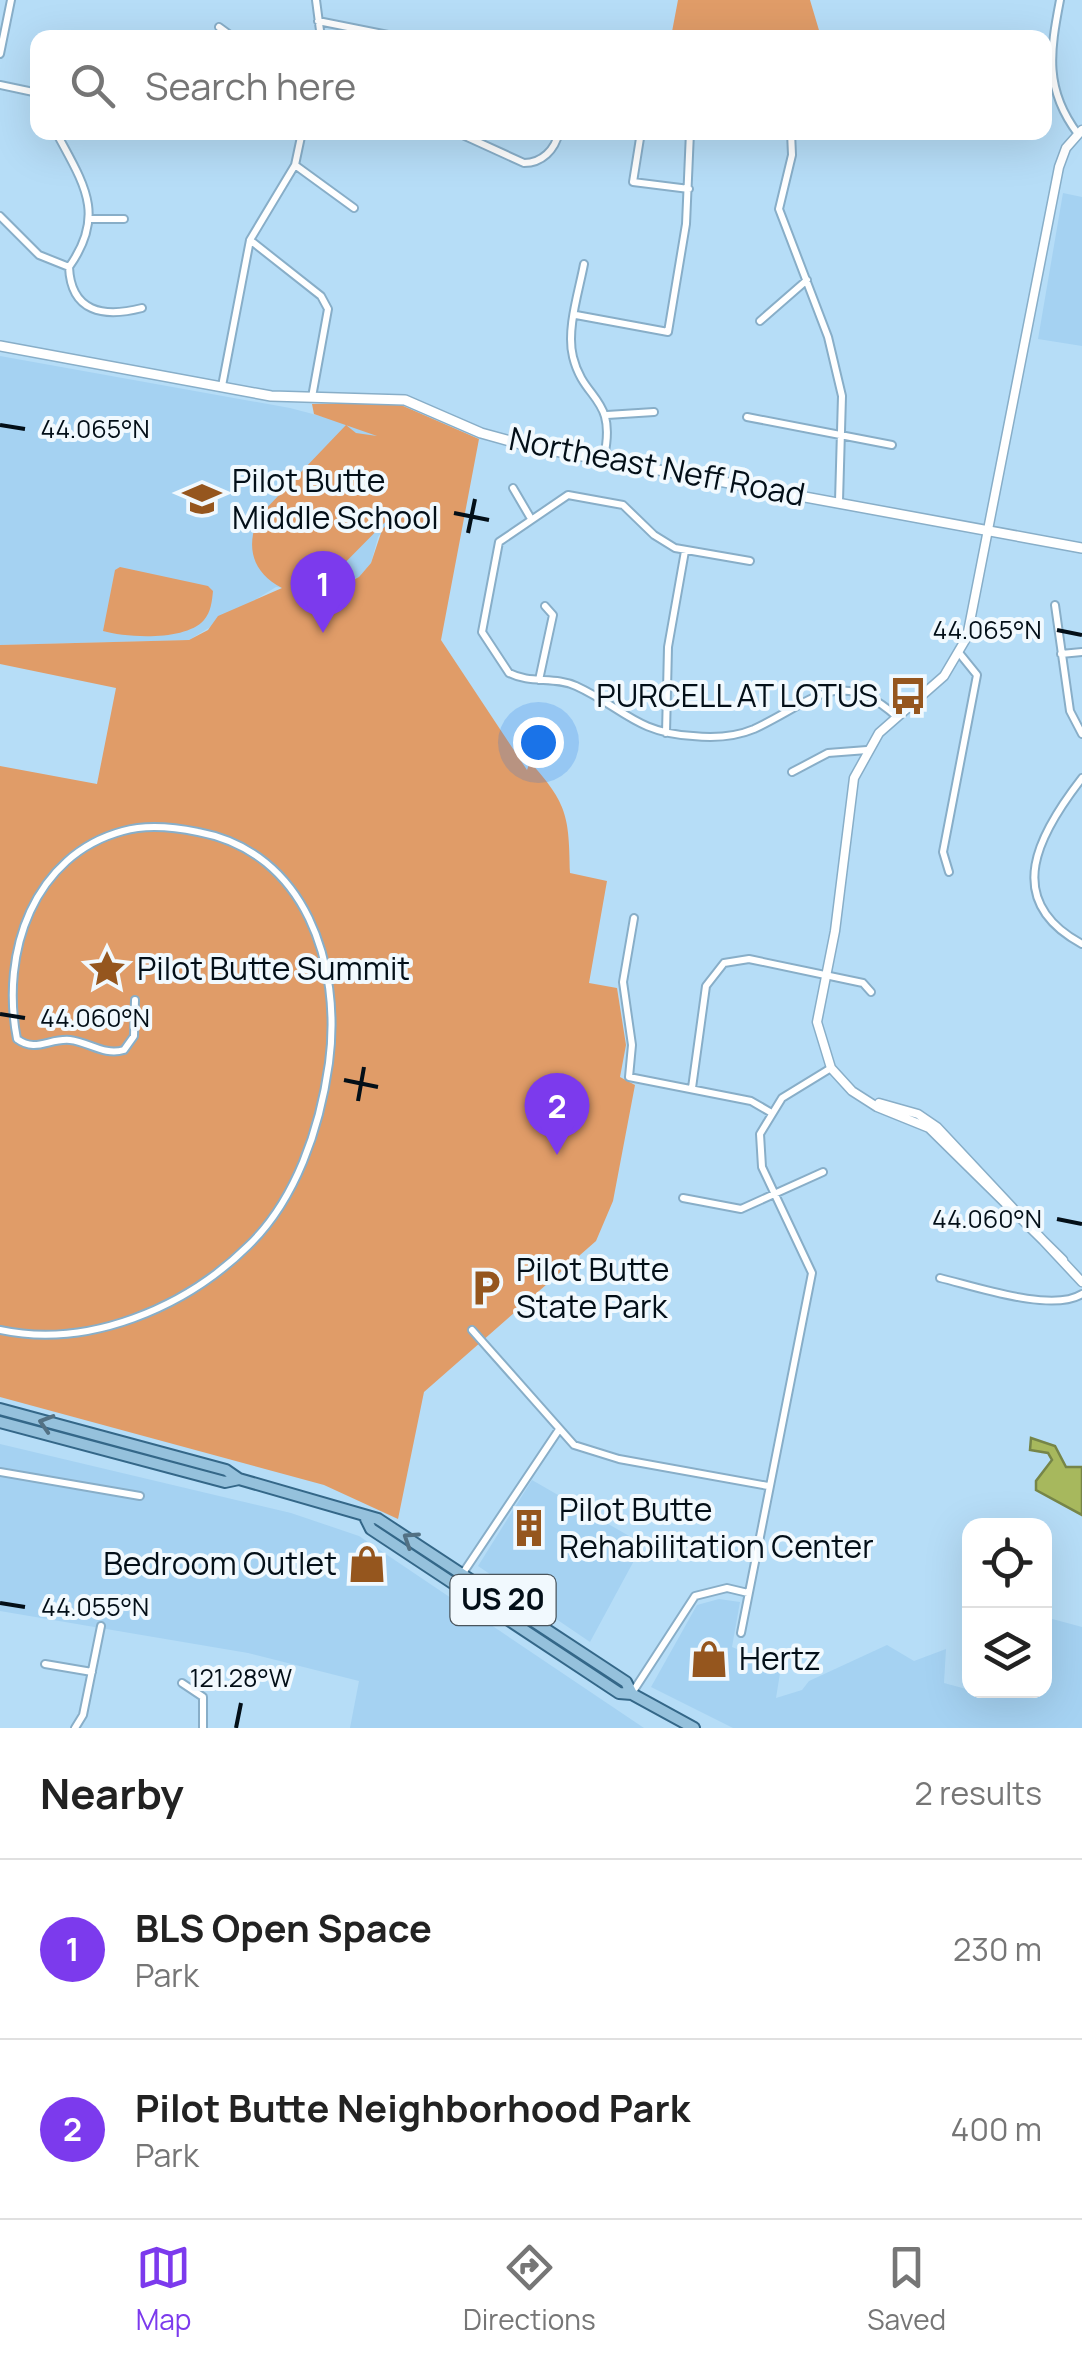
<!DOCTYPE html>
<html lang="en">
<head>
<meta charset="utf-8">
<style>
	body { margin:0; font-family:Manrope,sans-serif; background:#f2f2f2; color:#222 }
	.controls { position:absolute; right:30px; bottom:30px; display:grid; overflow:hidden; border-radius:20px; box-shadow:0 10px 40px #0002 }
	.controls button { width:90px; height:90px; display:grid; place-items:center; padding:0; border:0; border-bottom:2px solid #e0e0e0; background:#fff; color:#222; font:50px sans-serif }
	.you { position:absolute; left:538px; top:742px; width:35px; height:35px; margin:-25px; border:8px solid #fff; border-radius:50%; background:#1a73e8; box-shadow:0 0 0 15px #1a73e833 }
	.badge { display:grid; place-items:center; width:65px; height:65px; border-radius:50%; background:#7c3aed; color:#fff; font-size:32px; font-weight:700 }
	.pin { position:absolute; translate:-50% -82px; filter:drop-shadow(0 2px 5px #0008) }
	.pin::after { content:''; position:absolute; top:52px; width:35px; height:30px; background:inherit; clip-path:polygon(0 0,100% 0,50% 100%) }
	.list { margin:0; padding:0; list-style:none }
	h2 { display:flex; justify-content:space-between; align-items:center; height:130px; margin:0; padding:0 40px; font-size:42px }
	h2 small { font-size:32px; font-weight:400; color:#767676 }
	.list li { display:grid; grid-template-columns:65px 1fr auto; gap:30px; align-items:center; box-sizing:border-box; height:180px; padding:0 40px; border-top:2px solid #e0e0e0 }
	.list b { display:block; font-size:38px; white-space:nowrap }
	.list p { margin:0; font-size:32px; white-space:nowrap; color:#767676 }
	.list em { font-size:32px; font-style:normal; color:#767676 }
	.icon { flex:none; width:55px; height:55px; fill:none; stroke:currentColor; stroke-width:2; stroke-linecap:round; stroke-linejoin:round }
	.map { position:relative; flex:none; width:1082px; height:1728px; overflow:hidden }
	.search { position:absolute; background:#fff; box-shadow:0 10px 40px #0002; left:30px; right:30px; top:30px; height:110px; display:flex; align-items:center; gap:25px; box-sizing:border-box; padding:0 35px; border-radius:20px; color:#767676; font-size:38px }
	.sheet { height:490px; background:#fff }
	nav { display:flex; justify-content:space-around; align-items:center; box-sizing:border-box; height:140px; border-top:2px solid #e0e0e0; background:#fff; font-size:28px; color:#767676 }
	nav a { display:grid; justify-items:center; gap:5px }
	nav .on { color:#7c3aed }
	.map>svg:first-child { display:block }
</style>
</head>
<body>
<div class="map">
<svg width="1082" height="1728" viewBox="0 0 1082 1728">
	<rect width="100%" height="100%" fill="#b6ddf7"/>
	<path fill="#a5d2f2" d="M1063 193 1082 197V346L1038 339Z
		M0 356 290 408 347 423 382 437 400 455 408 479 401 507 378 537 371 563 359 577 310 590 276 587 189 640 0 645Z
		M0 1444 291 1513 359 1536 644 1728H350L359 1681 248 1653 0 1611Z
		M532 1480 643 1544 590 1642 478 1566Z
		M719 1599 740 1602 732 1647 781 1667 776 1698 802 1690 809 1681 887 1645 914 1661 946 1649 944 1683 970 1690H1044L1045 1617 1082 1627V1728H733L651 1687 697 1605Z"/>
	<path fill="#e09c68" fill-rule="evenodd" d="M678 0H810L821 37H671Z
		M376 403 401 405 479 439 441 640 527 770 530 762C568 804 569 817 570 873L607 881 589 983 617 988 626 1045 620 1077 635 1085 613 1201 596 1241 424 1392 398 1519 324 1485 0 1397V766L97 784 116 688 0 664V645L189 640 208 630 218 616 282 588C252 572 245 547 259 516L346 425 356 433 377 436 314 414 312 404ZM400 507 382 530 371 563 359 577 345 584 323 585Z
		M120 567 208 586 213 591C212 601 211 612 204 620 186 641 127 638 103 631L115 570Z"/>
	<path fill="#a7b85d" stroke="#768548" stroke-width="2.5" d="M1031 1438 1055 1446 1066 1467H1082V1515L1036 1490V1481L1052 1460 1048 1453 1030 1450Z"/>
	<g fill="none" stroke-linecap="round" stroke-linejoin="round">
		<g stroke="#88aec8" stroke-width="10">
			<path id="minor" d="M316 0 321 38
				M1060 0C1050 52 1044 89 1078 134
				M318 21 403 38
				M219 27 234 38
				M0 54 11 0
				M0 85 38 93
				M56 132C83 183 107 214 69 267 71 312 103 318 142 308
				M285 132 301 136
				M456 132 524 163C542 163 555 150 559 132
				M641 132 633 182 689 189
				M791 132 792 155 779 209 828 337 842 396 839 501
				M295 165 354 208
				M0 216 39 255 69 267
				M90 219H124
				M250 240 321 296 328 309 312 397
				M584 264C579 291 566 330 573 357 584 402 617 396 604 457
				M576 315 668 332 686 224 690 132
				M760 321 807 280
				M222 386 250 240 295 165 302 132
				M607 415 654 412
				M747 417 892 445
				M513 488 530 517
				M750 561 675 548 654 535 623 505 568 495 499 542 482 632 509 673C530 684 555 676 576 686 622 707 636 733 693 736 713 738 735 737 754 729 811 703 839 664 896 716
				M1055 605 1070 711 1082 734
				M1061 654 1082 652
				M539 680 553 615 545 606
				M666 733 668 647 685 551
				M792 772 828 753 867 750
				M1082 778C1040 832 1000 900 1082 944
				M949 872 943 852 977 675 960 654
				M634 918 623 982 632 1045 629 1077 751 1101 770 1112
				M692 1088 706 986 724 963 749 959 863 983 871 992
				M683 1198 741 1209 823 1172
				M940 1278C974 1286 1052 1313 1082 1294
				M0 1330C88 1349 185 1308 248 1246 296 1200 320 1128 329 1063 342 965 306 852 198 832 174 827 147 824 123 831 34 855 0 952 17 1039 36 1053 49 1038 70 1040 89 1042 104 1056 124 1050L134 1036 135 1000
				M472 1330 574 1445 619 1459 768 1486
				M0 1472 140 1496
				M463 1573 558 1431
				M741 1633 812 1273 762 1167 760 1134 782 1098 831 1068
				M45 1664 92 1672
				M182 1683 203 1697V1728
				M632 1693 695 1596 727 1588 748 1593
				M75 1728 83 1715 101 1626"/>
		</g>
		<g stroke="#88aec8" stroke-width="11">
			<path id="tertiary" d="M879 1103 918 1114 937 1127 1082 1282
				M1063 1260 929 1128 877 1107 852 1091 831 1068 817 1022 835 931 854 778 879 733 944 676 967 637 1059 167 1066 148 1082 130"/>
		</g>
		<g stroke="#88aec8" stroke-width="12">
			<path id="secondary" d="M0 346 271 396 405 400 481 433 528 446 1082 548"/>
		</g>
		<g stroke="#346788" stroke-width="14">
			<path id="primary" d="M0 1409 226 1470 239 1479 378 1519 626 1682 632 1694
				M0 1422 225 1482 239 1479
				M366 1519 371 1529 619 1693 632 1694 694 1728"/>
		</g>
		<use href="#minor" stroke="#fff" stroke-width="6"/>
		<use href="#tertiary" stroke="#fff" stroke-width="8"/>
		<use href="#secondary" stroke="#fff" stroke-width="9"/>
		<use href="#primary" stroke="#95c1dc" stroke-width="10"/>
	</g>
	<defs><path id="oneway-chevron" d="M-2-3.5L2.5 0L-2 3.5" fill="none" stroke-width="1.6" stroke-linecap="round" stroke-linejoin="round" transform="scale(2.5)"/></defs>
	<g stroke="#537184">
		<use href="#oneway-chevron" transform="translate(46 1423) rotate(-163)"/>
		<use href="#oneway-chevron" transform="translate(410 1539) rotate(-147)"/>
	</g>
	<path fill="none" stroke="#030f18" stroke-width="4" d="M0 425 25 429M454 513 489 520M468 533 475 499M1057 630 1082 635M0 1014 25 1018M344 1080 378 1087M358 1101 364 1067M1057 1219 1082 1224M0 1603 25 1607M236 1728 241 1703"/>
	<defs>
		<g id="school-bare" transform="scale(3)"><path d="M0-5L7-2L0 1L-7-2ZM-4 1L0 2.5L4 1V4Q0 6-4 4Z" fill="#95561e" stroke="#f1f9fe" stroke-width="2.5" paint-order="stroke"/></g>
		<g id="bus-bare" transform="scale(3)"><path d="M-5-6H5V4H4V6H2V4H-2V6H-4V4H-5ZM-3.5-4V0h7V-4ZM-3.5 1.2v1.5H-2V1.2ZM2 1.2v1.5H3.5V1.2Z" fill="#95561e" stroke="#f1f9fe" stroke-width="2.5" paint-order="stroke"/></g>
		<g id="sight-bare" transform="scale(3)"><path d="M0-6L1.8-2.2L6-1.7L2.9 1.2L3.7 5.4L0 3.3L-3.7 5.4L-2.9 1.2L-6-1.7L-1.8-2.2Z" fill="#95561e" stroke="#f1f9fe" stroke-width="2.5" paint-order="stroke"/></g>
		<g id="parking-bare" transform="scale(3)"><path d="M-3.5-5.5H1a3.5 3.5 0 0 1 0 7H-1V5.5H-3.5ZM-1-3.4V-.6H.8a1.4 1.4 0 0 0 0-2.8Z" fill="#95561e" stroke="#f1f9fe" stroke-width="2.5" paint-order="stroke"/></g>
		<g id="building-bare" transform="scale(3)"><path d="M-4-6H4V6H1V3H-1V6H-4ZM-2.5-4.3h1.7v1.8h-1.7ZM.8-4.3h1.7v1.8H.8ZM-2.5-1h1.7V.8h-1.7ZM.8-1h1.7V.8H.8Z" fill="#95561e" stroke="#f1f9fe" stroke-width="2.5" paint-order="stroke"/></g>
		<g id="shop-bare" transform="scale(3)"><path d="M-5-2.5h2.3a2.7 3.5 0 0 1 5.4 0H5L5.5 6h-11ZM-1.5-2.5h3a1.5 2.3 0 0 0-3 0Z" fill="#95561e" stroke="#f1f9fe" stroke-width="2.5" paint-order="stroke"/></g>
	</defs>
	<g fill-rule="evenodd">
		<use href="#school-bare" x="202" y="499"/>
		<use href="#bus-bare" x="908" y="696"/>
		<use href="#sight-bare" x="107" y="969"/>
		<use href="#parking-bare" x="486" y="1288"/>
		<use href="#building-bare" x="529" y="1528"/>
		<use href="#shop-bare" x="367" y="1564"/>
		<use href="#shop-bare" x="709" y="1659"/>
	</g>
	<g text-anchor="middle" stroke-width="8" stroke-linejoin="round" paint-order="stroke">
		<rect fill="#f1f9fe" stroke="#4a555d" stroke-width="2.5" x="450.5" y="1575" width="105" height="50" rx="8"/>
		<g font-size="30" font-weight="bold" fill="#030f18">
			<text x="503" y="1610">US 20</text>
		</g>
		<g font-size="32" fill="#030f18" stroke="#f1f9fe">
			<text transform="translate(657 467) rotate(11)" y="11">Northeast Neff Road</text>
		</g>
		<g font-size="32" fill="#030f18" stroke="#f1f9fe" text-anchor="start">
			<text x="232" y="492">Pilot Butte<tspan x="232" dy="37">Middle School</tspan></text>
			<text x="878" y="707" text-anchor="end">PURCELL AT LOTUS</text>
			<text x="137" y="980">Pilot Butte Summit</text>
			<text x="516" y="1281">Pilot Butte<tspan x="516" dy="37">State Park</tspan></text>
			<text x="559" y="1521">Pilot Butte<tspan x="559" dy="37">Rehabilitation Center</tspan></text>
			<text x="337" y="1575" text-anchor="end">Bedroom Outlet</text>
			<text x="739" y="1670">Hertz</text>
		</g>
	</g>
	<g font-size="25" text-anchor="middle" fill="#030f18" stroke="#f1f9fe" stroke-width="8" stroke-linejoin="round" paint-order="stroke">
		<text x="95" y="438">44.065°N</text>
		<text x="987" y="639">44.065°N</text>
		<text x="95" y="1027">44.060°N</text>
		<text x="987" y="1228">44.060°N</text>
		<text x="95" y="1616">44.055°N</text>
		<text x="241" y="1687">121.28°W</text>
	</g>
</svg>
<div class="controls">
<button><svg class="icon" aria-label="locate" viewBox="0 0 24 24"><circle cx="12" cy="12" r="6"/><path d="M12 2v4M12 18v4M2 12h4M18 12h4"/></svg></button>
<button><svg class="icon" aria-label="layers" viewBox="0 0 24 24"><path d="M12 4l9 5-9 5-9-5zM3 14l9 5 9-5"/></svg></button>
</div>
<div class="you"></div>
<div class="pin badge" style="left:323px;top:633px">1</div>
<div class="pin badge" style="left:557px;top:1155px">2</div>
<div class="search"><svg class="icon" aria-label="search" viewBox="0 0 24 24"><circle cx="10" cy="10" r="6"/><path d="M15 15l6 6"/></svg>Search here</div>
</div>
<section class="sheet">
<h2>Nearby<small>2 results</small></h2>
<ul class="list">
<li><span class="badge">1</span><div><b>BLS Open Space</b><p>Park</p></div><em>230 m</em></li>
<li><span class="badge">2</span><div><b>Pilot Butte Neighborhood Park</b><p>Park</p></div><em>400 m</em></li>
</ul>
</section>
<nav>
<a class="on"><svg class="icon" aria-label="map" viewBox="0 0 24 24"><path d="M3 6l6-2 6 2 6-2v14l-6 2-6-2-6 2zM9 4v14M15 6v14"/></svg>Map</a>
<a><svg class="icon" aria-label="directions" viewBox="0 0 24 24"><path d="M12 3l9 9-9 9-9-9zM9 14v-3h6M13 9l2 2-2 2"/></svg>Directions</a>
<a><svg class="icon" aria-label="saved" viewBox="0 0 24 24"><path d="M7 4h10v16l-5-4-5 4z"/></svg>Saved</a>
</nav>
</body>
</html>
